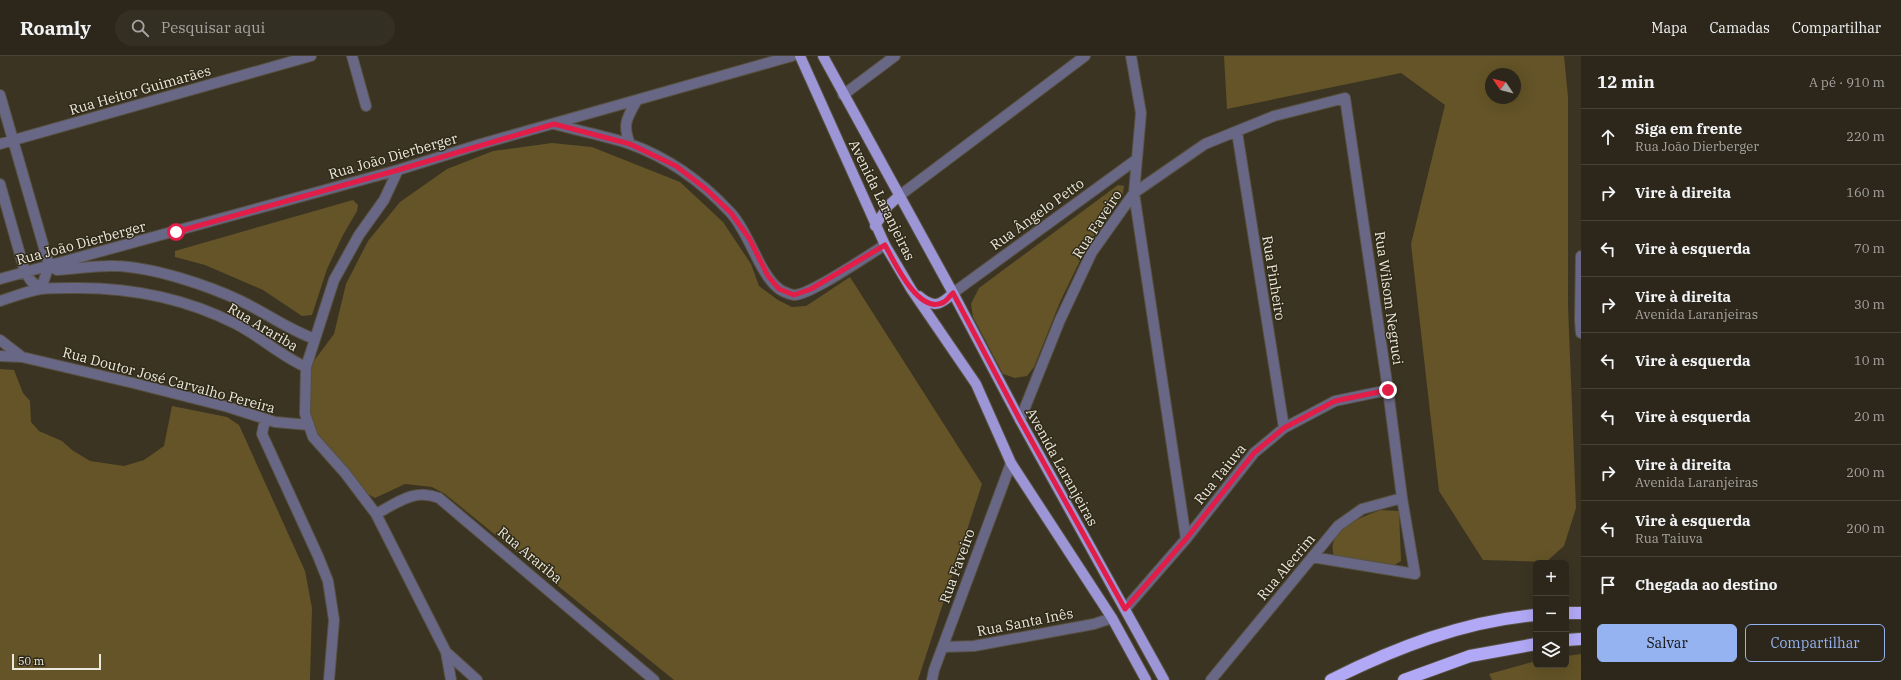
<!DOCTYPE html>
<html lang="pt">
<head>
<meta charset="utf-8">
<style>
	body { margin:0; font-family:"IBM Plex Serif",serif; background:#342f23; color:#f1f3f6 }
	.controls { position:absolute; right:12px; bottom:12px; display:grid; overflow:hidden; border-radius:6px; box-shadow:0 4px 16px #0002 }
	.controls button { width:36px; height:36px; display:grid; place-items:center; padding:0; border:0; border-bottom:1px solid #484439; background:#2c271a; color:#f1f3f6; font:20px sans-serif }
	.compass { position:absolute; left:1485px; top:12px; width:36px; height:36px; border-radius:50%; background:#2c271a; box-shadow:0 4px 16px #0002; rotate:305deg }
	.scale { position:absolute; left:12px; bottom:10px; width:89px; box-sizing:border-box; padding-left:4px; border:2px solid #ebe8dd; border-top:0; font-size:11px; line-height:14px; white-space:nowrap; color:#ebe8dd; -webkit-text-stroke:3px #302a19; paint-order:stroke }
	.stop { position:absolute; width:12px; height:12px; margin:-9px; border:3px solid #e11d48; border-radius:50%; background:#fff }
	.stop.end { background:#e11d48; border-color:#fff; box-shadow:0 1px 4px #0008 }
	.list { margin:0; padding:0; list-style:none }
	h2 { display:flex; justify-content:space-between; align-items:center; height:52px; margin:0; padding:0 16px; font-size:17px }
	h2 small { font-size:13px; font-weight:400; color:#a6a5a2 }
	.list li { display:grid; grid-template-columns:26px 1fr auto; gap:12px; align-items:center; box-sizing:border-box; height:56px; padding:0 16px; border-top:1px solid #484439 }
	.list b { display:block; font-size:15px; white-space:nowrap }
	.list p { margin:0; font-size:13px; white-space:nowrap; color:#a6a5a2 }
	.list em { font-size:13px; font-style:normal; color:#a6a5a2 }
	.actions { display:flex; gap:8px; padding:12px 16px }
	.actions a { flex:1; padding:9px 0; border:1px solid #95b2f1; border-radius:6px; text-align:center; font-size:14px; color:#95b2f1 }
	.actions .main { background:#95b2f1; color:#111 }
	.icon { flex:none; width:22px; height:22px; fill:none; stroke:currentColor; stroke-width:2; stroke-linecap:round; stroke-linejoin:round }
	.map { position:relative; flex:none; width:1581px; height:624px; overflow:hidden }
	header { display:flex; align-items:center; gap:24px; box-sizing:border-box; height:56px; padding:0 20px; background:#2c271a; border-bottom:1px solid #484439 }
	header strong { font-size:19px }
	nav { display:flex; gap:22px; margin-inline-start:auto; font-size:14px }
	.search { width:280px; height:36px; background:#342f23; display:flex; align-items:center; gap:10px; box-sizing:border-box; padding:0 14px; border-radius:22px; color:#a6a5a2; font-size:15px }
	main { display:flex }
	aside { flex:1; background:#2c271a }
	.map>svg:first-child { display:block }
</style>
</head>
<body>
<header>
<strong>Roamly</strong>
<div class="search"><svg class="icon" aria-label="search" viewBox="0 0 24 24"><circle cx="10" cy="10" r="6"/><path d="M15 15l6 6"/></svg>Pesquisar aqui</div>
<nav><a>Mapa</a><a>Camadas</a><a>Compartilhar</a></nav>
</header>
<main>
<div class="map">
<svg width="1581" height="624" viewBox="0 0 1581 624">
	<rect width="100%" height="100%" fill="#3b3423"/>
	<path fill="#645427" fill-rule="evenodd" d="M1224 0H1564L1568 41V250L1576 452 1564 490 1546 506 1483 504 1439 435 1411 188 1445 49 1401 17 1227 53ZM1491 18H1515V42H1491Z
		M552 87 592 91 680 126 723 166 751 208 759 230 778 244 792 251 806 250 850 221 982 428 918 624H674L445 438 432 431 405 428 375 442 364 436 321 384 311 365 309 323 313 306 334 278 346 228 368 185 400 146 447 113 493 95Z
		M1118 129 1124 130 1123 137 1086 192 1060 246 1034 311 1027 320 1015 322 1003 318 973 261 971 248 979 232Z
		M353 144 358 149 357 155 343 179 327 213 312 259 302 260 263 234 205 209 175 201V195Z
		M0 313 14 314 23 337 30 345 31 366 39 375 62 385 72 394 90 405 124 410 144 404 164 390 172 350 227 361 239 369 305 515 312 552 310 624H0Z
		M1381 454 1399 455 1401 505 1393 510 1334 501C1333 497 1332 491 1333 488 1337 470 1366 459 1381 454Z
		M1581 598V624H1492L1489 618 1536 605V609H1566V600Z"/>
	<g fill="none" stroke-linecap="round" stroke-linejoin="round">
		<g stroke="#575141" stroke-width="12">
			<path id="minor" d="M352 0 366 50
				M1131 0 1141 57 1134 137 1186 483
				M0 39 49 209 41 233
				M843 39 895 0
				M554 68C579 75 606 80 630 88 669 102 702 126 730 156 749 176 759 217 778 232 781 235 791 239 795 239 812 238 868 199 885 189
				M1237 76 1284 372
				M0 88 311 0
				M630 88C622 68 627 62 637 44
				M398 114 384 144 359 179 334 224 306 311 305 358 313 381 345 417 376 458 446 596 451 624
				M0 128 25 216 31 225 41 233
				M899 140 1085 0
				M1581 200 1580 264 1581 277
				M49 209 57 214C76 213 96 209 115 210 153 211 207 229 241 245 266 257 289 274 315 283
				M0 223 398 114 481 88 792 0
				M953 237 1137 103
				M0 245C13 241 27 235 41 233 51 232 62 232 71 232 129 231 185 242 236 268 261 281 281 300 306 311
				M0 284 22 301
				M0 300 22 301 133 327 228 351 275 366 309 369
				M265 364 262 378 318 500 328 525 334 564 329 624
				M1020 364 1060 264 1092 196 1134 137 1205 88 1274 60 1345 42 1388 334 1402 442 1415 518 1312 501
				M376 458C397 447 414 432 439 442L654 624
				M1125 553 1186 483 1254 397 1284 372 1335 345 1388 334
				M943 591 974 590 1094 568 1112 562
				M446 596 477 624
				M932 624 934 614 1011 407
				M1211 624 1338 470 1362 453 1402 442"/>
		</g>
		<g stroke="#575141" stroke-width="12">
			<path id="major" d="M800 0 885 189 911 233 976 328 1011 407 1112 562 1146 624
				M823 0 953 237 1020 364 1164 624
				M875 170 888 150 899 140
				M919 240C933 252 940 250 953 237"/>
		</g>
		<g stroke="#575141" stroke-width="14">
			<path id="highway" d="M1566 557H1581
				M1566 584 1581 583
				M1331 624C1395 592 1464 565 1536 559
				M1404 624 1470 600 1536 588"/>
		</g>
		<use href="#minor" stroke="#696786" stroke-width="10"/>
		<use href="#major" stroke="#9d96d6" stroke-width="10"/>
		<use href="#highway" stroke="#b2a9f6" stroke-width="12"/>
	</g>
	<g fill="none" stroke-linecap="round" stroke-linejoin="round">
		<path stroke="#e11d48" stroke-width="5" d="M176 176 398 114 554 68 630 88 676 110 706 133 731 157 749 182 768 220 779 233 794 239 811 233 885 189C894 205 919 261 944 246 948 244 950 239 953 237L1020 364 1125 553 1186 483 1254 397 1284 372 1335 345 1388 334"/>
	</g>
	<g text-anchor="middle" stroke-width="3" stroke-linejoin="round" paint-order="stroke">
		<g font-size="14" fill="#ebe8dd" stroke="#302a19">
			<text transform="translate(140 34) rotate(-16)" y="5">Rua Heitor Guimarães</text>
			<text transform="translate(393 100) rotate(-16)" y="5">Rua João Dierberger</text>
			<text transform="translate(882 144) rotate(64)" y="5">Avenida Laranjeiras</text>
			<text transform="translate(1037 158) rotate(-36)" y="5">Rua Ângelo Petto</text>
			<text transform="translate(1097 168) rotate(-57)" y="5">Rua Faveiro</text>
			<text transform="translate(81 187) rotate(-15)" y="5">Rua João Dierberger</text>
			<text transform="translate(1274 222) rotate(81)" y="5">Rua Pinheiro</text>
			<text transform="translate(1389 242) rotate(82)" y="5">Rua Wilsom Negruci</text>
			<text transform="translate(263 271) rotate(31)" y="5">Rua Arariba</text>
			<text transform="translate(169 324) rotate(15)" y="5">Rua Doutor José Carvalho Pereira</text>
			<text transform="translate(1062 411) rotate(61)" y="5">Avenida Laranjeiras</text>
			<text transform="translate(1220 418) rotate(-51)" y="5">Rua Taiuva</text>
			<text transform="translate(530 499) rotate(40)" y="5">Rua Arariba</text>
			<text transform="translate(957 510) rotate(-70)" y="5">Rua Faveiro</text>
			<text transform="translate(1286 511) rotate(-50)" y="5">Rua Alecrim</text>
			<text transform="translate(1025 566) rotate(-11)" y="5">Rua Santa Inês</text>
		</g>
	</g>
</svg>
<div class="controls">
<button>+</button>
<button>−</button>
<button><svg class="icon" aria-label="layers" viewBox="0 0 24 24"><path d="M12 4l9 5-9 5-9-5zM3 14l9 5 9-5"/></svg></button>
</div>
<svg class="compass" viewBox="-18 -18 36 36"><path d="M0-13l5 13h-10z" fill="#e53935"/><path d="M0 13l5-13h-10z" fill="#a6a5a2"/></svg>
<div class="scale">50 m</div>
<div class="stop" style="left:176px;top:176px"></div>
<div class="stop end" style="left:1388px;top:334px"></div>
</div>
<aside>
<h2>12 min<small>A pé · 910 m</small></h2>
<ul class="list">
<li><svg class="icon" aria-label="ahead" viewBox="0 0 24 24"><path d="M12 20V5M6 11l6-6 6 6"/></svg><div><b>Siga em frente</b><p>Rua João Dierberger</p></div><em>220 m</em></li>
<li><svg class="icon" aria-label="right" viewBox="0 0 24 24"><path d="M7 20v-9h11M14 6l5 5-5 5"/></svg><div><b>Vire à direita</b></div><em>160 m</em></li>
<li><svg class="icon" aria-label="left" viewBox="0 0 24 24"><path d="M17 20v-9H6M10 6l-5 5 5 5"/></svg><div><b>Vire à esquerda</b></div><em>70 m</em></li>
<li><svg class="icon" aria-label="right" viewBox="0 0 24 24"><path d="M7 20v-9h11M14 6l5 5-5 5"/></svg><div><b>Vire à direita</b><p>Avenida Laranjeiras</p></div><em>30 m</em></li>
<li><svg class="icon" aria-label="left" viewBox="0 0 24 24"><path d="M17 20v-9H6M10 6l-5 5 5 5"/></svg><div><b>Vire à esquerda</b></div><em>10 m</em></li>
<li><svg class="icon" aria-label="left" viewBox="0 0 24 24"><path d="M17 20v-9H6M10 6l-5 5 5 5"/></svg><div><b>Vire à esquerda</b></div><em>20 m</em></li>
<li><svg class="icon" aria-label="right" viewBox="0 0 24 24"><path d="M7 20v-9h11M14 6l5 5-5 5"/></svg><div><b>Vire à direita</b><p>Avenida Laranjeiras</p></div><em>200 m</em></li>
<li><svg class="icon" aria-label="left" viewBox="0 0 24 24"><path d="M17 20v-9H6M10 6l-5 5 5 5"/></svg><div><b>Vire à esquerda</b><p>Rua Taiuva</p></div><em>200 m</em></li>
<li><svg class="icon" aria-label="arrive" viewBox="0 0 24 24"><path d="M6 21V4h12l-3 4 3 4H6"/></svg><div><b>Chegada ao destino</b></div></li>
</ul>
<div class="actions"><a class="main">Salvar</a><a>Compartilhar</a></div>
</aside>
</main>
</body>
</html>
